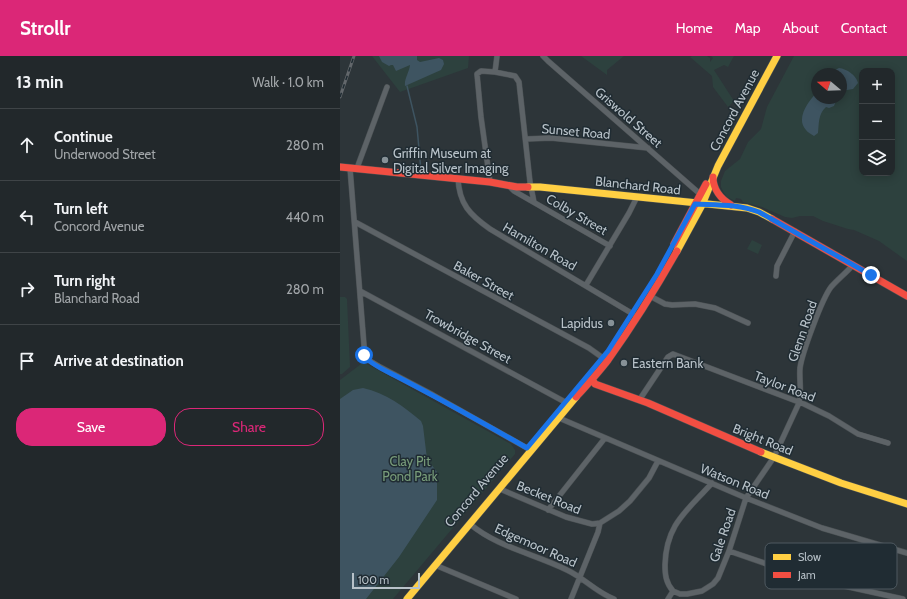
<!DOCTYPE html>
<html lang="en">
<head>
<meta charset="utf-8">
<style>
	body { margin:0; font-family:Cabin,sans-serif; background:#2e3437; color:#f1f3f6 }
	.controls { position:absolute; right:12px; top:12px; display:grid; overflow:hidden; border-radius:8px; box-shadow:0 2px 10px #0003 }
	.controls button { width:36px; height:36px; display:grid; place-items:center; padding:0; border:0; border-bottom:1px solid #3f4447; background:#22282b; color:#f1f3f6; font:20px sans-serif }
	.compass { position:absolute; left:471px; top:12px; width:36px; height:36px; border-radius:50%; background:#22282b; box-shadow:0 2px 10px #0003; rotate:289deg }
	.scale { position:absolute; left:12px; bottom:10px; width:68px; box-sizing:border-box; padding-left:4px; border:2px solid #b8c2c9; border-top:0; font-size:11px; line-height:14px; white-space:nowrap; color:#b8c2c9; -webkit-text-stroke:3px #202c33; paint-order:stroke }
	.stop { position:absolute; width:12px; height:12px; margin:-9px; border:3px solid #1a73e8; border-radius:50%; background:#fff }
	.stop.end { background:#1a73e8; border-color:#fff; box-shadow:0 1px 4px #0008 }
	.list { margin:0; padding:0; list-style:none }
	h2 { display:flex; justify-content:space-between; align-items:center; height:52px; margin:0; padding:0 16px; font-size:17px }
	h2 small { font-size:13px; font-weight:400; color:#a2a6a9 }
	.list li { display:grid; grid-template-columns:26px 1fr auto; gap:12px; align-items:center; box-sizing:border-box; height:72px; padding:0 16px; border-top:1px solid #3f4447 }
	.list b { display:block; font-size:15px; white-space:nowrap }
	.list p { margin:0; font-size:13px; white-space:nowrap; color:#a2a6a9 }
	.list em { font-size:13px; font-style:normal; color:#a2a6a9 }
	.actions { display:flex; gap:8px; padding:12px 16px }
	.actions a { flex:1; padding:9px 0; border:1px solid #db2777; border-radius:16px; text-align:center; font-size:14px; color:#db2777 }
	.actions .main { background:#db2777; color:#fff }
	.icon { flex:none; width:22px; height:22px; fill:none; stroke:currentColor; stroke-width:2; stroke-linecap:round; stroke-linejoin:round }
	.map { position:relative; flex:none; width:567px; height:543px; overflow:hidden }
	header { display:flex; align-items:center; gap:24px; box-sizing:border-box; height:56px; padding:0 20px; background:#db2777; color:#fff }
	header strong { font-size:19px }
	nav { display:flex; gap:22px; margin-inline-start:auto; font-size:14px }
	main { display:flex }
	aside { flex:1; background:#22282b }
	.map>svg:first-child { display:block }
</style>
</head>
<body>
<header>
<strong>Strollr</strong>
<nav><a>Home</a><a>Map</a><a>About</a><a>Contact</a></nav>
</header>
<main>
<aside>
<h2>13 min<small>Walk · 1.0 km</small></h2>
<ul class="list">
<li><svg class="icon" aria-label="ahead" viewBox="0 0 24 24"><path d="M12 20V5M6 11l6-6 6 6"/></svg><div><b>Continue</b><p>Underwood Street</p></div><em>280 m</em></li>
<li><svg class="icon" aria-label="left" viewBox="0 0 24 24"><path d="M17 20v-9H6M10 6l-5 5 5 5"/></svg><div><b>Turn left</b><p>Concord Avenue</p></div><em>440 m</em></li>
<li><svg class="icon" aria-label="right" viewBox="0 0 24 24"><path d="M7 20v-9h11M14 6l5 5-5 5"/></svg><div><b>Turn right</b><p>Blanchard Road</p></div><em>280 m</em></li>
<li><svg class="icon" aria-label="arrive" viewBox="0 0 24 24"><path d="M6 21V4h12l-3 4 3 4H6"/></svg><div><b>Arrive at destination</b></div></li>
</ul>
<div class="actions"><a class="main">Save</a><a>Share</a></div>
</aside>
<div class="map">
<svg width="567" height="543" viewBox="0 0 567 543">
	<rect width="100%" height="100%" fill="#2d3539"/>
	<path fill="#2d413e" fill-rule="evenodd" d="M32 0H129L128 12 60 36Z
		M241 0H284L267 14V19Z
		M352 0H367L370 2V6L373 2 371 0H394L388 11 384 9 374 14 394 45 388 51 373 31 372 20 350 1Z
		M454 0H567V205L539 185 514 174 508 173 483 165 473 160H460L452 162 445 161 422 151 403 146 401 143 396 142 395 145 387 141 384 137 381 131V125L385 115 400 103 408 86 421 73 427 51ZM522 15H552V117H522ZM477 18H501V42H477Z
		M412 184 422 189 418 198 407 193Z
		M0 241H5L7 243 10 311 2 318H0Z
		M25 307 171 388 175 394V398L53 543H0V324L21 308Z"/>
	<path fill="#3e5461" d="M39 0H77V4L80 6 99 2 103 4 104 8 101 14 65 30C64 23 69 17 70 9L56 15 53 9H51L49 10 42 6Z
		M499 12C507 13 516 19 518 27L513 33 501 35V18H492L495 14Z
		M477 36V42H497L494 50 489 52 486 51C478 58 479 68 478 77L474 80C471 78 467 76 466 74 455 62 469 45 477 36Z
		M23 332C46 337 63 350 81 365L83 370 87 403 97 416V444L59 501 26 543H0V343L13 334Z"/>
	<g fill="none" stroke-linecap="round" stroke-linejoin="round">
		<path stroke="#3e5461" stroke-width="1.5" d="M67 30 77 71 81 115"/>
		<g stroke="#4b5154" stroke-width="6">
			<path id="street" d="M203 0 208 5 360 138
				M155 16 175 20 179 26 190 126 194 146
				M186 83 211 82 308 92
				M10 112 25 302 40 311 93 339 187 392
				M17 112 47 31
				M118 122C119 148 130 159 150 173L293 258
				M150 126 141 61 137 18 141 15 155 16 157 0
				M169 130 174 135 270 190
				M15 166 249 292 263 302
				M436 220 437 210 455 175
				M246 229 289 157 297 141
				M20 235 225 346
				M310 240 325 248 332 249 355 248 375 252 408 267
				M300 343 328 301 333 298 464 348 489 360 518 378 548 387
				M219 362 406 442 482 472 567 497
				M160 433 226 461 252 468 260 467 279 455 290 445 309 422 318 405
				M208 454 265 382
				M130 468C157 491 195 498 227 514 244 522 256 536 274 543
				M389 495 468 522 563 543
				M95 509 176 543
				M333 535 340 538H347L362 535 373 528 378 522 389 495 406 442 434 401 459 347C462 335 459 324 460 312 462 297 482 243 491 231 498 223 506 217 513 209
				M231 543 258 476 260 467
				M328 543 333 535C326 527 325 519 325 509 326 468 347 455 372 427"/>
		</g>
		<g stroke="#4b5154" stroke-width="8">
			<path id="slow" d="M188 131H200L407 152 419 156 432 163
				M337 195 362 149 378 110 437 0
				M421 396 501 427 567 448
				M67 543 236 341"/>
		</g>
		<g stroke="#4b5154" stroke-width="8">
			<path id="jam" d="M0 111 150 126 177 131H188
				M373 121C373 133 381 143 391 149
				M432 163 567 240
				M334 188 366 128
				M252 323 255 328 308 347 421 396
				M236 341C247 329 258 317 268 304 293 269 316 232 337 195"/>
		</g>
		<use href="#street" stroke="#5d6367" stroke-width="5"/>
		<use href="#slow" stroke="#ffcf43" stroke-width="7"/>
		<use href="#jam" stroke="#f24e42" stroke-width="7"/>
		<g stroke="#62676b" stroke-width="3">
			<path id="rail" d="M0 41 14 0"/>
		</g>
		<use href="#rail" stroke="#202c33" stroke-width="1.5" stroke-dasharray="4.5" stroke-linecap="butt"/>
	</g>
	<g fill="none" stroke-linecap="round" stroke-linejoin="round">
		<path stroke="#1a73e8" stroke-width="5" d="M24 299C28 307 46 315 54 319 99 342 143 367 187 392L268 295 317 218 355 148C377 149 399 148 419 156L531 219"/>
	</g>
	<g fill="#879197" stroke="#202c33" stroke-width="1.5">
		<circle cx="45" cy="104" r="4"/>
		<circle cx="271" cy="267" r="4"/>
		<circle cx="284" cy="307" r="4"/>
	</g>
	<g text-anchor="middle" stroke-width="3" stroke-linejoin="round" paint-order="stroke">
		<g font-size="13" fill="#b8c2c9" stroke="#202c33">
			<text transform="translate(394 54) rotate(-62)" y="5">Concord Avenue</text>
			<text transform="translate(289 61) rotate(41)" y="5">Griswold Street</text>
			<text transform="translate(236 75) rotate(5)" y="5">Sunset Road</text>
			<text transform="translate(298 129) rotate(6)" y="5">Blanchard Road</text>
			<text transform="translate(237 158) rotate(30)" y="5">Colby Street</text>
			<text transform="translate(200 190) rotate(30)" y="5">Hamilton Road</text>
			<text transform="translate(144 224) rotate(29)" y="5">Baker Street</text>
			<text transform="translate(462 275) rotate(-71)" y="5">Glenn Road</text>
			<text transform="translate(128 280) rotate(29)" y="5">Trowbridge Street</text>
			<text transform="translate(445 330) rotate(21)" y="5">Taylor Road</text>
			<text transform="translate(423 383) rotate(22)" y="5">Bright Road</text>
			<text transform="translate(395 425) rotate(22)" y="5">Watson Road</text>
			<text transform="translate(136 434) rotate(-50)" y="5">Concord Avenue</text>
			<text transform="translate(209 441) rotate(22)" y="5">Becket Road</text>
			<text transform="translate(382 479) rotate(-71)" y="5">Gale Road</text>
			<text transform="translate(196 489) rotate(24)" y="5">Edgemoor Road</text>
		</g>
		<g font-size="13" fill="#b8c2c9" stroke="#202c33" text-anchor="start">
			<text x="53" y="102">Griffin Museum at<tspan x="53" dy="15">Digital Silver Imaging</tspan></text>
			<text x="263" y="272" text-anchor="end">Lapidus</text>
			<text x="292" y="312">Eastern Bank</text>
		</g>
		<g font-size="13" fill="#789c7a" stroke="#202c33">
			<text x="70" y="410">Clay Pit<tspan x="70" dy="15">Pond Park</tspan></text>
		</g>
	</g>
	<rect x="425" y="487" width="132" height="46" rx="6" fill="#202c33" stroke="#4e5960" stroke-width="1"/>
	<rect x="433" y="498" width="18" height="6" fill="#ffcf43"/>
	<rect x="433" y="516" width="18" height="6" fill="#f24e42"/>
	<g font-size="11" fill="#b8c2c9">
		<text x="458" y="505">Slow</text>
		<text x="458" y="523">Jam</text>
	</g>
</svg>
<div class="controls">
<button>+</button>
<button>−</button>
<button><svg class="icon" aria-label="layers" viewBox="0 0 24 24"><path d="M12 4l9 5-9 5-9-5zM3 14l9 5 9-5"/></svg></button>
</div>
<svg class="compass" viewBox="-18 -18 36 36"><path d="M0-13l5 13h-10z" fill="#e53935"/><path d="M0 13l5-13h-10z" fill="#a2a6a9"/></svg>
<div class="scale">100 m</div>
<div class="stop" style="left:24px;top:299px"></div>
<div class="stop end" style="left:531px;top:219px"></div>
</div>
</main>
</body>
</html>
